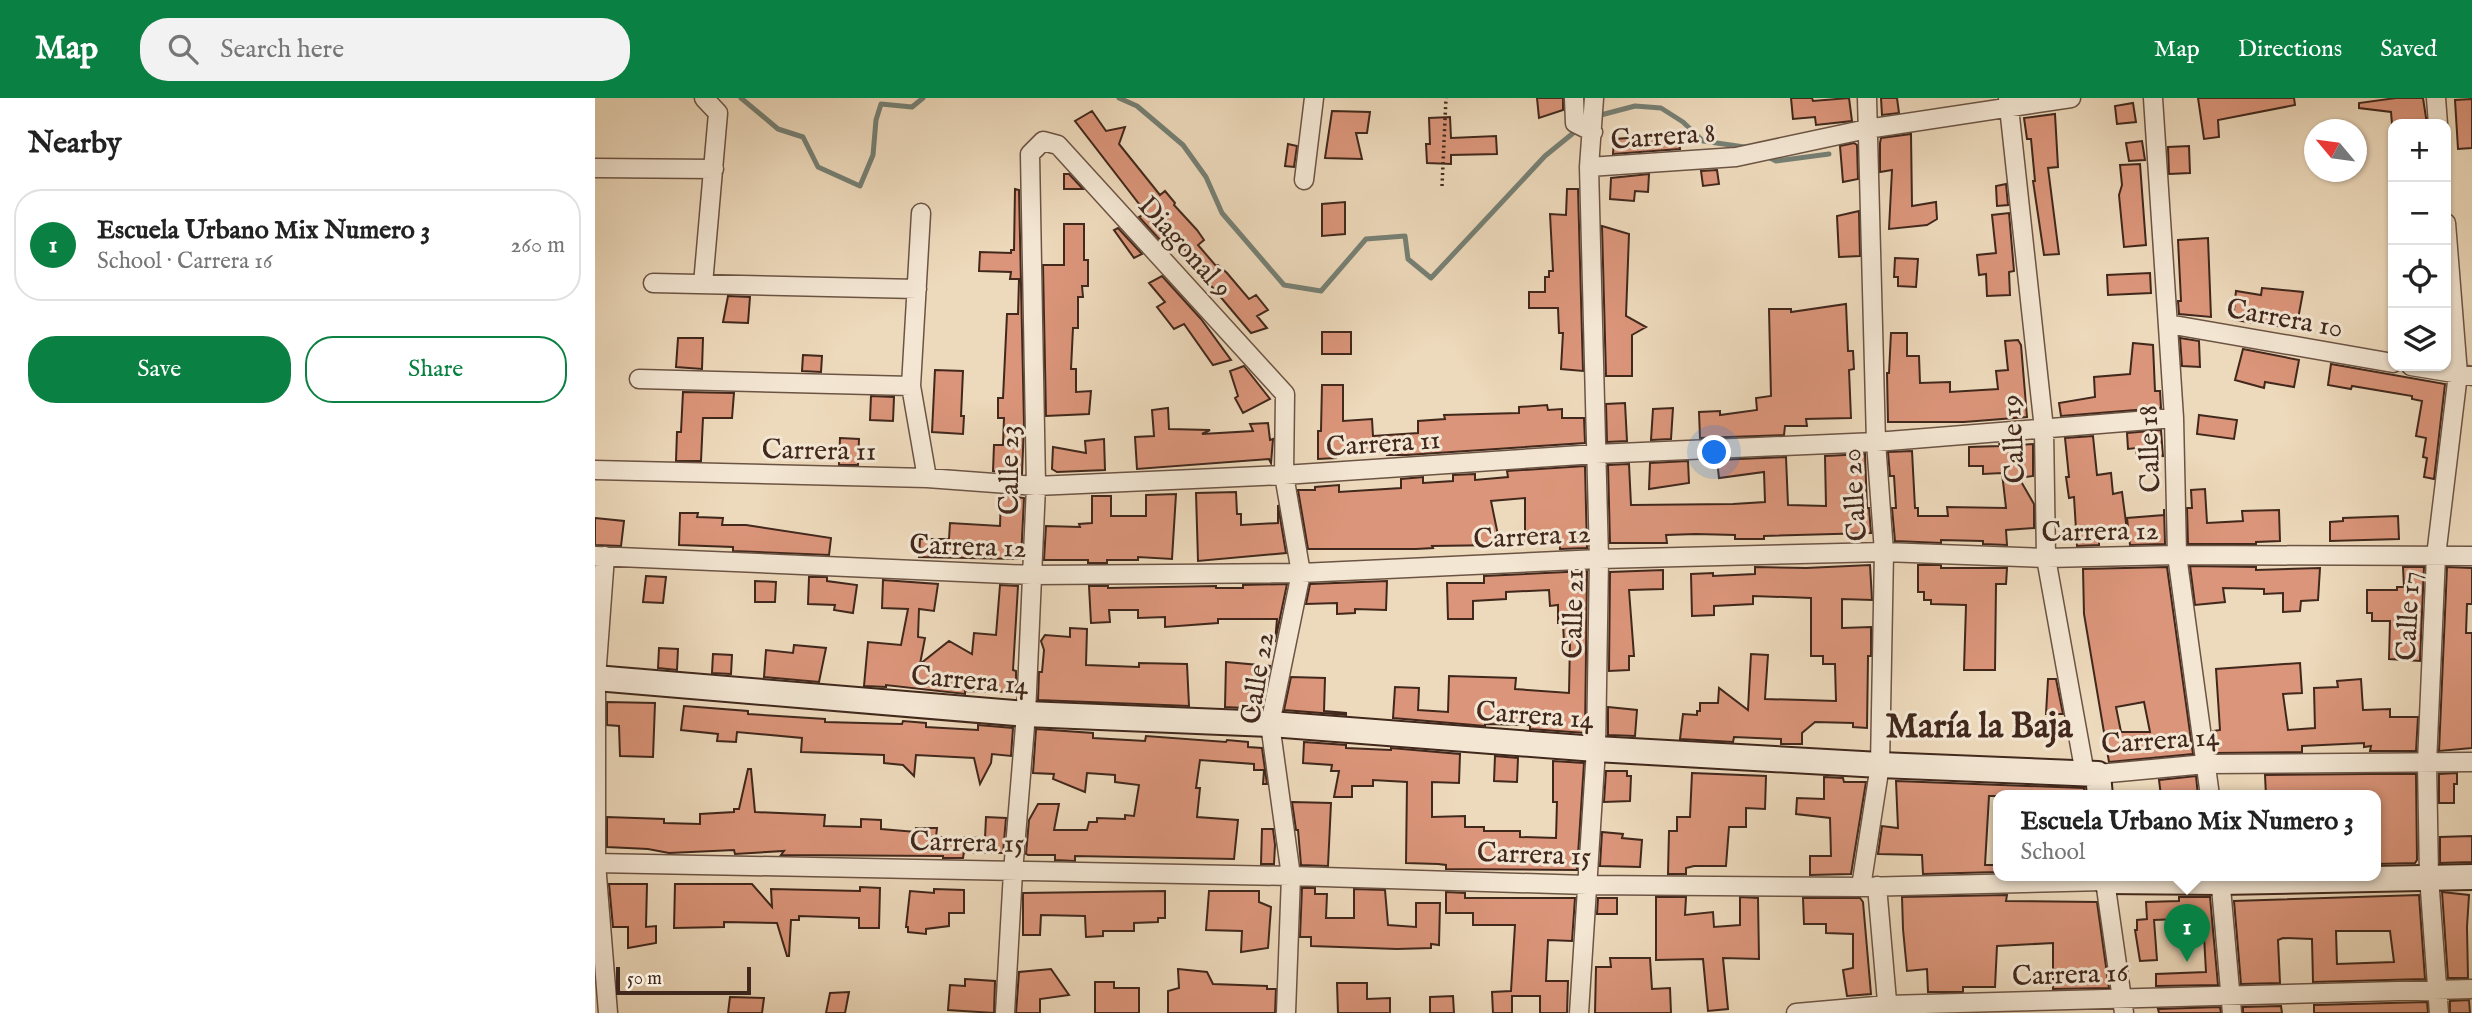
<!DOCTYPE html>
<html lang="en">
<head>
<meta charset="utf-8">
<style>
	body { margin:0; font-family:"IM FELL English",serif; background:#f2f2f2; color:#222 }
	.controls { position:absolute; right:21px; top:21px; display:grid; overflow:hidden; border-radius:14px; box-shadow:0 2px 5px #0004 }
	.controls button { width:63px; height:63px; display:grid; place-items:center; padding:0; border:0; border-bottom:2px solid #e0e0e0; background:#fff; color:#222; font:35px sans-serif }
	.compass { position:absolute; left:1709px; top:21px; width:63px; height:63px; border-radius:50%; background:#fff; box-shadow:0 2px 5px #0004; rotate:299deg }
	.scale { position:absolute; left:21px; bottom:18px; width:135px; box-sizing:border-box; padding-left:7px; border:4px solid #41281c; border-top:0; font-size:19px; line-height:24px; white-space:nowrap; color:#41281c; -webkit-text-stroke:5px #f3e6d3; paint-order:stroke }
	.you { position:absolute; left:1120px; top:355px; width:24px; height:24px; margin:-18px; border:5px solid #fff; border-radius:50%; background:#1a73e8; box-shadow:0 0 0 10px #1a73e833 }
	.badge { display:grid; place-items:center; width:46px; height:46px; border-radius:50%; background:#0b8043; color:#fff; font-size:23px; font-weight:700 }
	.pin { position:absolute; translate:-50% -58px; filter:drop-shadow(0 2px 4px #0008) }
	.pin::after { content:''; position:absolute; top:37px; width:24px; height:21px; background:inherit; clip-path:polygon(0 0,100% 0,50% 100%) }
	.popup { position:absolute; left:1398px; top:692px; width:388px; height:91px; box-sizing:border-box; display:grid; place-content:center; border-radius:14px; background:#fff; filter:drop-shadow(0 2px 5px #0005); font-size:23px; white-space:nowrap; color:#767676 }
	.popup b { font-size:26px; color:#222 }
	.popup::after { content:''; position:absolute; left:50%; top:100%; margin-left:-14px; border:14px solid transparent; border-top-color:#fff }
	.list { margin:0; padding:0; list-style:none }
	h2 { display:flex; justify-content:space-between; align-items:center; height:91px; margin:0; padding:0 28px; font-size:30px }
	h2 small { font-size:23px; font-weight:400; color:#767676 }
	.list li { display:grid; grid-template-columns:46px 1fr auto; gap:21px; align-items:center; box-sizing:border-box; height:112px; margin:0 14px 14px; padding:0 14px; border:2px solid #e0e0e0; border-radius:28px }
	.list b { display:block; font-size:26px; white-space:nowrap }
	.list p { margin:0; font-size:23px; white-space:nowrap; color:#767676 }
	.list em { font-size:23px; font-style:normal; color:#767676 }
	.actions { display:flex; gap:14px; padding:21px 28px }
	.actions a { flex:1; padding:16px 0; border:2px solid #0b8043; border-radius:28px; text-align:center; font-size:24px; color:#0b8043 }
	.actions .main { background:#0b8043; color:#fff }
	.icon { flex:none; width:38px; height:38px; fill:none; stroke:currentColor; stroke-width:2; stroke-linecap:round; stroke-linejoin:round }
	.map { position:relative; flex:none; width:1877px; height:915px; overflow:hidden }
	header { display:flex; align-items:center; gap:42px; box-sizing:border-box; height:98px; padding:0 35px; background:#0b8043; color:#fff }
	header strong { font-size:33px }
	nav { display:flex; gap:38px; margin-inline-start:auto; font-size:24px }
	.search { width:490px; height:63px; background:#f2f2f2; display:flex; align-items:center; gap:18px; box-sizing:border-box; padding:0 24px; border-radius:28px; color:#767676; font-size:26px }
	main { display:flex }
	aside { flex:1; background:#fff }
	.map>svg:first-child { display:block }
</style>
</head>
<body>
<header>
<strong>Map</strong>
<div class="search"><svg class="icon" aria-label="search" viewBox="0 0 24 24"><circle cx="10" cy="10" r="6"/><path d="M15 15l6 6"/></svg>Search here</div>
<nav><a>Map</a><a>Directions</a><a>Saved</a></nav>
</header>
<main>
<aside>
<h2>Nearby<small></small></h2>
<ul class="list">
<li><span class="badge">1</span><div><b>Escuela Urbano Mix Numero 3</b><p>School · Carrera 16</p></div><em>260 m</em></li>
</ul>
<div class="actions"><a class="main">Save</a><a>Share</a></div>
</aside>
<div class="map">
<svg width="1877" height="915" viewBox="0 0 1877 915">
	<rect width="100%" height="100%" fill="#edd9bb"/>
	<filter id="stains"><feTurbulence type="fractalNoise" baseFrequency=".00286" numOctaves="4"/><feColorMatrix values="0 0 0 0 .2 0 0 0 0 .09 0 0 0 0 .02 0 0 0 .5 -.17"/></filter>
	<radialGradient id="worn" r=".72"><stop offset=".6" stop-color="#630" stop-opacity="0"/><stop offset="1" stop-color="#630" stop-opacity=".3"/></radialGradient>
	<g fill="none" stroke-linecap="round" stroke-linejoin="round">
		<path stroke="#768074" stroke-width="5" d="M146 0 183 31 208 39 223 69 265 88 278 57 281 22 286 6 317 9 328 0
			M524 0 542 8 588 47 611 79 627 115 689 187 726 193 771 141 810 138 813 161 836 180 950 58 982 32
			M1002 18 1040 8 1066 10 1088 24 1108 43 1156 50
			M1171 58 1181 63 1234 56"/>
	</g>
	<path fill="#db957a" stroke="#41281c" stroke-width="2" fill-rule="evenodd" d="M942 0H968V12L944 20Z
		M1196 0H1217L1218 3 1254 0 1257 23 1221 27 1220 19 1198 21Z
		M1286 0H1302L1304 15 1287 17Z
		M1603 0H1699L1700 7 1623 22 1624 39 1609 41Z
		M1801 0H1828L1832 26H1797L1796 14 1764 10V5Z
		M1877 1V50L1863 51 1860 2Z
		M1538 5 1541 24 1522 26 1520 8Z
		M497 13 511 33 530 29 524 46 565 97 570 93 580 105 579 107 602 132 609 142 603 147 621 168 623 167 632 175 654 201 661 197 673 212 662 218 672 230 656 235 601 170 603 168 586 147 583 149 574 137 565 142 544 119 551 115 480 23Z
		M737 13 775 14 772 35H761L767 61 730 60Z
		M1460 16 1463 69 1453 70 1464 156 1449 157 1438 83H1440L1436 41H1432L1429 20Z
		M855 19 856 40 901 38 902 56 856 57V66L832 65 831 46H835L834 20Z
		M1083 33 1085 51 1018 56 1019 41 1063 38V36Z
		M1316 36 1317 108 1341 104 1342 121 1332 127 1294 131 1297 72 1285 74V45L1286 40Z
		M1547 43 1550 62 1534 63 1531 45Z
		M1259 45 1262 47 1263 81 1248 84 1245 48Z
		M693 46 702 48 699 69 690 68Z
		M1594 48 1595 75 1574 76 1573 49Z
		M1545 66 1551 147 1529 149 1524 97 1527 87 1525 67Z
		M1122 72 1124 86 1108 88 1106 73Z
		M469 76H474L488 91H469Z
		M1054 76 1053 94 1040 93 1039 103 1015 101 1016 80Z
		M1411 86 1413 107 1402 108 1401 88Z
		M420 91 424 92 429 327 427 376 398 373 399 347H408L409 320H403V300H408L412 216H423L424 181H415L416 174 384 173 385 154 416 155V152H419Z
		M972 91H983L988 273 966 271 968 235H964L963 210H934V194H950V179H954V173H958L955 116 971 117Z
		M750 104V136L727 138V106Z
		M1264 113 1265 158 1244 159 1242 118Z
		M1414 115 1419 173 1414 174 1415 197 1392 198 1391 176 1384 177 1382 157 1401 155 1397 117Z
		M469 126H489V162H493V188H487L488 199H483V230H478L476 271H481V294L496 293 494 316 451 318 448 167H469Z
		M1007 128 1034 136 1031 218 1051 229 1037 237V278H1011Z
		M523 130 547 156 539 160 519 132Z
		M1613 140 1616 219 1584 216 1583 203H1586L1583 142Z
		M1300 160 1323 161 1321 189 1303 188V179H1299Z
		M1555 175 1556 195 1513 197 1512 177Z
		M567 178 606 221 636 262 618 267 589 226 579 231 562 209 570 204 554 185Z
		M1667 190 1708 194 1703 221 1684 218 1683 228 1638 222 1641 193 1666 197Z
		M133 198 155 199 153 225 128 224Z
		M1251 206 1253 253H1258L1259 271 1254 272 1256 320 1211 321 1212 328H1190L1189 337 1105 340 1104 314 1125 313V317L1162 312 1161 300 1176 298 1174 211H1196V214Z
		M727 234H756V256H727Z
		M1296 235H1312V258H1324L1325 285 1355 284V294L1403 291 1401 273 1413 272 1410 243 1423 242 1426 247 1432 319 1369 324H1293L1292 275H1294Z
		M83 240H108L107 271 81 269Z
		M1585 240 1604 243 1605 269 1587 268Z
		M1538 245 1558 247 1560 293H1565L1566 310 1466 318 1464 305 1500 299 1499 279 1535 276Z
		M1648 251 1704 262 1699 289 1670 284 1669 290 1640 282Z
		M208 257 227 258 226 274 207 273Z
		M1736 266 1850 286 1839 381 1829 379 1832 360 1828 359 1831 340 1821 338 1827 303 1817 301V298L1757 288 1756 291 1733 287Z
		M649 268 675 301 648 315 640 300 643 298 635 273Z
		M340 272 368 273 366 318H369L368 336 337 334Z
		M727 287H748V323L777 321 778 338 823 335V323L850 321 849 317 924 315V309L952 307 953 312 967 311V320H989L990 345 812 357H792V353L741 356V360L723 361V333H726Z
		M88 294 139 295 137 320H108L106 363H81L82 334H86Z
		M276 298 299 299 298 323 275 322Z
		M1030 305 1032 343 1012 344 1011 306Z
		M573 310 574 331 615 332 607 336 658 333 655 326 673 325 675 342 678 341 676 365 674 361 542 371 540 339 559 338 557 312Z
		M1078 310 1076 341 1056 342 1058 311Z
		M1604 317 1642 322 1639 341 1602 336Z
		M1566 332 1568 358 1542 360 1541 350 1533 351 1532 335Z
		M1498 338 1502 377 1516 375 1518 396 1527 394 1532 432 1504 436V447L1482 448 1479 399 1474 400 1471 379H1474L1470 340Z
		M245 340 264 341 263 367H244Z
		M509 341 510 372 462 374 457 371 458 349 491 355 490 343Z
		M1404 345 1407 348 1438 346V378L1424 380 1439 406V430L1411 432 1412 447 1388 446V443L1346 442V445L1300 443 1297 410H1301L1299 378H1295L1293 354 1317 353 1320 410H1323V418H1353L1352 409 1411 410 1407 375 1388 376V368H1374V349L1405 348Z
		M1270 356 1272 410H1274L1276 435 1169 438V441H1140V437L1101 436 1071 437 1072 445H1015L1013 367 1034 366 1036 407 1138 406 1170 404 1169 374 1124 380 1122 362 1191 359 1193 407 1231 408 1230 358Z
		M1093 363 1094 385 1054 391 1055 365Z
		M990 368 992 450 965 451V445H930V400L896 403 905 447 837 448 838 450 821 451H713L703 392H720V389L744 387V394L806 390V381L828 379V385L858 383V377L880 376V382L913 379 912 373Z
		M1610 391 1612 425 1648 423 1647 413 1684 412 1685 443 1661 444V446H1593L1592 410H1597L1596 392Z
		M641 394 642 416H646V427L683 425V407L691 455 603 463 601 395Z
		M581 396 577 461 543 459V462H512V465H493V462H449L451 428 485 429 484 426 497 425V398H516V418H551V397Z
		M406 397 429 400 426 461 324 459 325 441H354L355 425 405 428Z
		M1569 411 1570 446 1535 447 1532 420 1569 417Z
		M85 415H103L102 419 128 420 127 427H151L236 440 234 457 138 453V449L84 447Z
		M1803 418 1804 441 1735 443V424L1748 423V420Z
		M0 420 29 423 26 448 0 447Z
		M1275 467 1277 502 1247 501V530L1276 529V558H1273L1272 630 1258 629V625L1220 624 1207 635V646H1186V641L1139 639 1138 644 1085 641 1088 616 1102 617V613H1105V605H1123L1124 590 1153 612 1156 556 1173 557 1170 601 1241 603 1240 566H1228V558H1216V500L1158 498V506L1119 508V517L1097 518 1096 476 1118 475V478L1160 476V469L1211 470Z
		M1323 467H1346V470H1412L1411 486H1401L1400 572H1369L1371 507 1336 506V502H1329V494H1323Z
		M1595 468 1661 469V472L1725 470 1723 502 1706 503 1705 513 1688 514V495L1669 496V491L1628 490 1630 504 1600 507Z
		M1572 469 1598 656 1514 664 1489 516 1488 471ZM1549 604 1555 634H1526L1521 609Z
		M1808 469H1829L1825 563 1794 561 1795 523H1777V515H1772V492H1802V489H1809Z
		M1852 469 1877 470V506H1872L1871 535H1877V650L1844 653Z
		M1068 472V491L1034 492 1039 558H1034V572L1014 573 1015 474Z
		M992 473 990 635 935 631V627L890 626V628L798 620 800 589 824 590 823 612 853 614 854 578 921 580 920 591 974 595 975 544H969L968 525H963V507L955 508 954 492 911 494V501L878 503V521H853L852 485H889V478Z
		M51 478 71 479 68 505 48 504Z
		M214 479H232V483L262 487 258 515 239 512 240 507 213 506Z
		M288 482 343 486 339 513 324 511 323 539 330 540 325 566 354 543 377 556 379 535 401 537 405 487 423 488 418 572 421 573V594L370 593V596L291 587V589L269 588 273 544 306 547 313 511 287 510Z
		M160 483 181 484 180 504H160Z
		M792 483 791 512 760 511V515L742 516V505L711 506 715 486Z
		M692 486 680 544 682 521H623V525L570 529V519L543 520V512H514L515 524 496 525 494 488H513V490L621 488V490H648V487Z
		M475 530 492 531 491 567 544 569V565L592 566 594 608 443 602 444 574H447L449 552 446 543 450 537 475 539Z
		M199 547 231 550 224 584 169 579 171 552 198 555Z
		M64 550 83 551 82 572 63 570Z
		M118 556 137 557 136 576 117 575Z
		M631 564 675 568 667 611 630 609Z
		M1705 565 1707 595 1688 596 1693 632 1720 630 1719 590 1743 589 1742 583 1766 581 1768 612 1795 611V619H1823L1821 653H1775L1776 648 1769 649V645L1707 648V654L1621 655 1618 633 1625 632 1621 571Z
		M696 579 730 580 729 613 751 615V617L689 612Z
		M1453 581H1461L1468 616H1451Z
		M12 604 60 605 58 659 25 658 24 628 12 627Z
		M89 608 153 613V616L230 621V624L307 626 308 623 331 625V629L383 632V627L418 630 416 658 397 656 396 665 385 686 379 660 321 657 319 678 308 667 289 665V657L206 654 207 640 142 634 141 644 122 643 123 636 86 632Z
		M1013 609 1042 612 1040 638 1013 637Z
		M441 631 498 635V640L550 643 551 638 631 644 632 642 653 644V649L667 650 672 686H668L669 672H659V666L605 662 601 690H605L602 719 643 722 639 761 480 758V763L460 762V757H433L431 756 434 722 443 706H464L459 732H492L494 724H502V720L530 721V717L539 718 544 687 520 684V677L492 675 490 694 458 681 459 676 438 675Z
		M709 644 751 647V650L796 652V650L865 656 864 685 837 684V719L870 718V729H889V733H925V739L961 740 962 704H958V663L989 665 982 772 851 771V767L843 766 811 765 812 684 778 682V688H757V699H739L744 673H736L737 667 708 665Z
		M900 658 923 660 922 684 899 683Z
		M153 671H156L160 714 230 717 229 728 266 729V721L286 722V731L321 734V730H342L341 739 390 740 391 719 411 720 408 755 369 754 368 760H348V758L186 757 189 753 140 756 139 752 74 755 53 751 12 749V719L69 721V725L105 726V716L139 714V711H144Z
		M1011 673H1032V678H1036L1035 703 1009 704Z
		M1097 675 1171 678 1170 711 1151 710V729H1134L1131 768H1099L1091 770V776H1073L1074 733H1082V719H1095Z
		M1862 675V686H1859V705H1844V676Z
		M1774 676H1821L1822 762 1820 765 1781 766V749H1784L1781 698H1671L1670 677Z
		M1601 678 1603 698H1566L1564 682Z
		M1229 679 1248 680 1249 684H1271L1256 776 1215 777V758H1236L1235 720 1201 716 1202 700 1229 701Z
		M1301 683 1489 690 1490 698H1394L1390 767H1403V774L1328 776 1327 757 1283 756 1287 728 1303 730Z
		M697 704 736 705 733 768 706 767 703 732H701Z
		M667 731H678L680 747 679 766H666Z
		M1007 734 1028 736 1027 740 1047 742 1045 769 1005 768Z
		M1877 738V764L1845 765V739Z
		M14 786H52L51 829 61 828V845L33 850V829H18Z
		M80 786H157L177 809 176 791 265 793V789L285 790 284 830H264V820L204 818V822H196L194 858H192L182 825 129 824V829L79 830Z
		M707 790H720V796H732L731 820H759V791L790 792 793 827 821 829V805H845L844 847 836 846V850L802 851 716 848V839H705Z
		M339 791 369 792V815H354V828L331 831V836L313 834V829H311L315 793 339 795Z
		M570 793V820H563V824L539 825V833H508V838L491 839 490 818 446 817 445 837H428V795Z
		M614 793H664V804L676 809 673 850 646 854 647 833 611 832Z
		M851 794 870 795V800H980L977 843 953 842 951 883H973L972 915H945V898H917V915H898L897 894 916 893 920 827H878V815H851Z
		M1847 794 1874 797 1872 829 1873 880H1853Z
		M1412 797 1411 803 1502 804 1514 890 1458 891V845L1402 848 1400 889H1368V894H1333L1332 871 1312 873 1308 831 1307 799Z
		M1824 797 1830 881 1718 884 1717 841 1688 840 1683 842 1685 885 1646 886 1639 803ZM1741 833H1795L1799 864 1742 866Z
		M1061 799H1091L1090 817 1118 814 1119 829 1145 827V799L1163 800 1164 861 1128 860 1133 911 1113 913 1108 861 1061 862Z
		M1584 799H1615L1623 887 1561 888V876L1611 874 1608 820 1559 822 1562 862 1545 863 1540 832H1542V822L1552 821 1551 804 1584 803Z
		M1003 800H1022V816H1002Z
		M1208 800H1265L1268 804 1276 896 1252 898 1248 872 1258 870V836L1231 835V826H1209Z
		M1015 860H1055L1057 891 1075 890 1076 915H1000L1001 869H1016Z
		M456 871 474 897 445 901V915H421L424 874Z
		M583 871 612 874 618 886 672 888V891H681L680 915H573V893L584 890Z
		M370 881 400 883 399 915 353 912 355 887 370 888Z
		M500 884H519V890H544V915H500Z
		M742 885H772V901L795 900V915H743Z
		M254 894 250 915H231L235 895Z
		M858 898 859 915H835V899Z
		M135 899 169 900 167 915H133Z
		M1874 902 1875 915H1855V903Z
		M1832 904 1833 915H1719V907Z
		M1686 908 1687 915H1648V909Z
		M1625 909 1626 915H1564L1563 911Z"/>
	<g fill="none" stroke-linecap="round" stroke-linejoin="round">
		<g stroke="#6c5444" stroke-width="21">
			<path id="street" d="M979 0 980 25 998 34
				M1413 0 1449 331 1451 460 1490 676
				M1558 0 1579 320 1582 457 1615 698
				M1841 0 1843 26
				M994 69 1141 59 1272 31 1476 0
				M0 70 119 71
				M709 82 719 0
				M326 115 316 288 332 380
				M58 185 322 191
				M108 186 123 15 109 0
				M1573 226 1798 265
				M1816 268 1877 278
				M44 281 316 288
				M0 372 332 380 441 388 689 377 1001 356 1281 344 1579 320
				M0 458 437 477 706 475 1004 461 1289 454 1451 460 1582 457 1877 458
				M10 458 1 580V765L13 915
				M1503 676 1611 666 1877 664
				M0 765 696 778 992 787 1266 789 1510 783 1529 915
				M1625 778 1637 915
				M1282 788 1293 915
				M1266 789 1285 667 1289 454 1281 344 1272 0
				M410 915 418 774 431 616 441 388 435 56 448 43 463 47 690 296 689 377 706 475 675 626 696 778 691 915
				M984 915 1001 651 1004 461 994 69 999 0
				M1201 915 1292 907 1877 891
				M1844 915 1834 779 1832 665 1841 458 1863 276 1851 125"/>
		</g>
		<g stroke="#41281c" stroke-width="28">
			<path id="secondary" d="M0 580 431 616 675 626 1001 651 1285 667 1503 676 1505 698
				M1510 778V783L1625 784 1877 779"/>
		</g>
		<path stroke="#41281c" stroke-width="3.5" stroke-dasharray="2 3.5" stroke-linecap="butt" d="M847 88 851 0"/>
		<use href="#street" stroke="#f3e6d3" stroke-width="18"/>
		<use href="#secondary" stroke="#f3e6d3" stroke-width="24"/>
	</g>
	<g text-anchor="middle" stroke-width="6" stroke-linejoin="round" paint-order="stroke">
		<g font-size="28" fill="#41281c" stroke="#f3e6d3">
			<text transform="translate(1068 37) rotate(-4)" y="10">Carrera 8</text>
			<text transform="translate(591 148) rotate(48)" y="10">Diagonal 9</text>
			<text transform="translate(1690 219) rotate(10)" y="10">Carrera 10</text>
			<text transform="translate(1417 341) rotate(-93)" y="10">Calle 19</text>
			<text transform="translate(788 344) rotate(-4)" y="10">Carrera 11</text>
			<text transform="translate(224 351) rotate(1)" y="10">Carrera 11</text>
			<text transform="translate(1553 351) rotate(-92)" y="10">Calle 18</text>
			<text transform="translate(413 372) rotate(-90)" y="10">Calle 23</text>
			<text transform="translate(1258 397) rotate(-94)" y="10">Calle 20</text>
			<text transform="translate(1505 432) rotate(-1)" y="10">Carrera 12</text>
			<text transform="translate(937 437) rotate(-3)" y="10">Carrera 12</text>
			<text transform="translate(373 447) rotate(2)" y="10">Carrera 12</text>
			<text transform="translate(977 516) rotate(-89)" y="10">Calle 21</text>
			<text transform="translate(1812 518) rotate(-87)" y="10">Calle 17</text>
			<text transform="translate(661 580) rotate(-81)" y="10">Calle 22</text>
			<text transform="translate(375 581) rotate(5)" y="10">Carrera 14</text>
			<text transform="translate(940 616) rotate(4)" y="10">Carrera 14</text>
			<text transform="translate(1565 641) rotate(-4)" y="10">Carrera 14</text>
			<text transform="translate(372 743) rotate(1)" y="10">Carrera 15</text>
			<text transform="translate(939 755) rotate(2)" y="10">Carrera 15</text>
			<text transform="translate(1475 875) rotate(-2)" y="10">Carrera 16</text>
		</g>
		<g font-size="35" font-weight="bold" fill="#41281c" stroke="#f3e6d3">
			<text x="1384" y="639">María la Baja</text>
		</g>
	</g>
	<rect width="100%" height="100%" filter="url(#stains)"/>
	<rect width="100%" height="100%" fill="url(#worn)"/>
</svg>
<div class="controls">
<button>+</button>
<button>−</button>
<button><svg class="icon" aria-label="locate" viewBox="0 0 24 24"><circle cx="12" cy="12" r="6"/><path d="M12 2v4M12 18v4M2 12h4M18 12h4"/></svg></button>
<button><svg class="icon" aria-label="layers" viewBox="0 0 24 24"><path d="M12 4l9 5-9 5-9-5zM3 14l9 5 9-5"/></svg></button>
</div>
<svg class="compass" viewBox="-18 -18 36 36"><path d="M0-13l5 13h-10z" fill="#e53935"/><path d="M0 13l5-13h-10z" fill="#767676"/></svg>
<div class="scale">50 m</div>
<div class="you"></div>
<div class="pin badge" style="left:1592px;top:864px">1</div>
<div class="popup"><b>Escuela Urbano Mix Numero 3</b>School</div>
</div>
</main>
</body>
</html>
